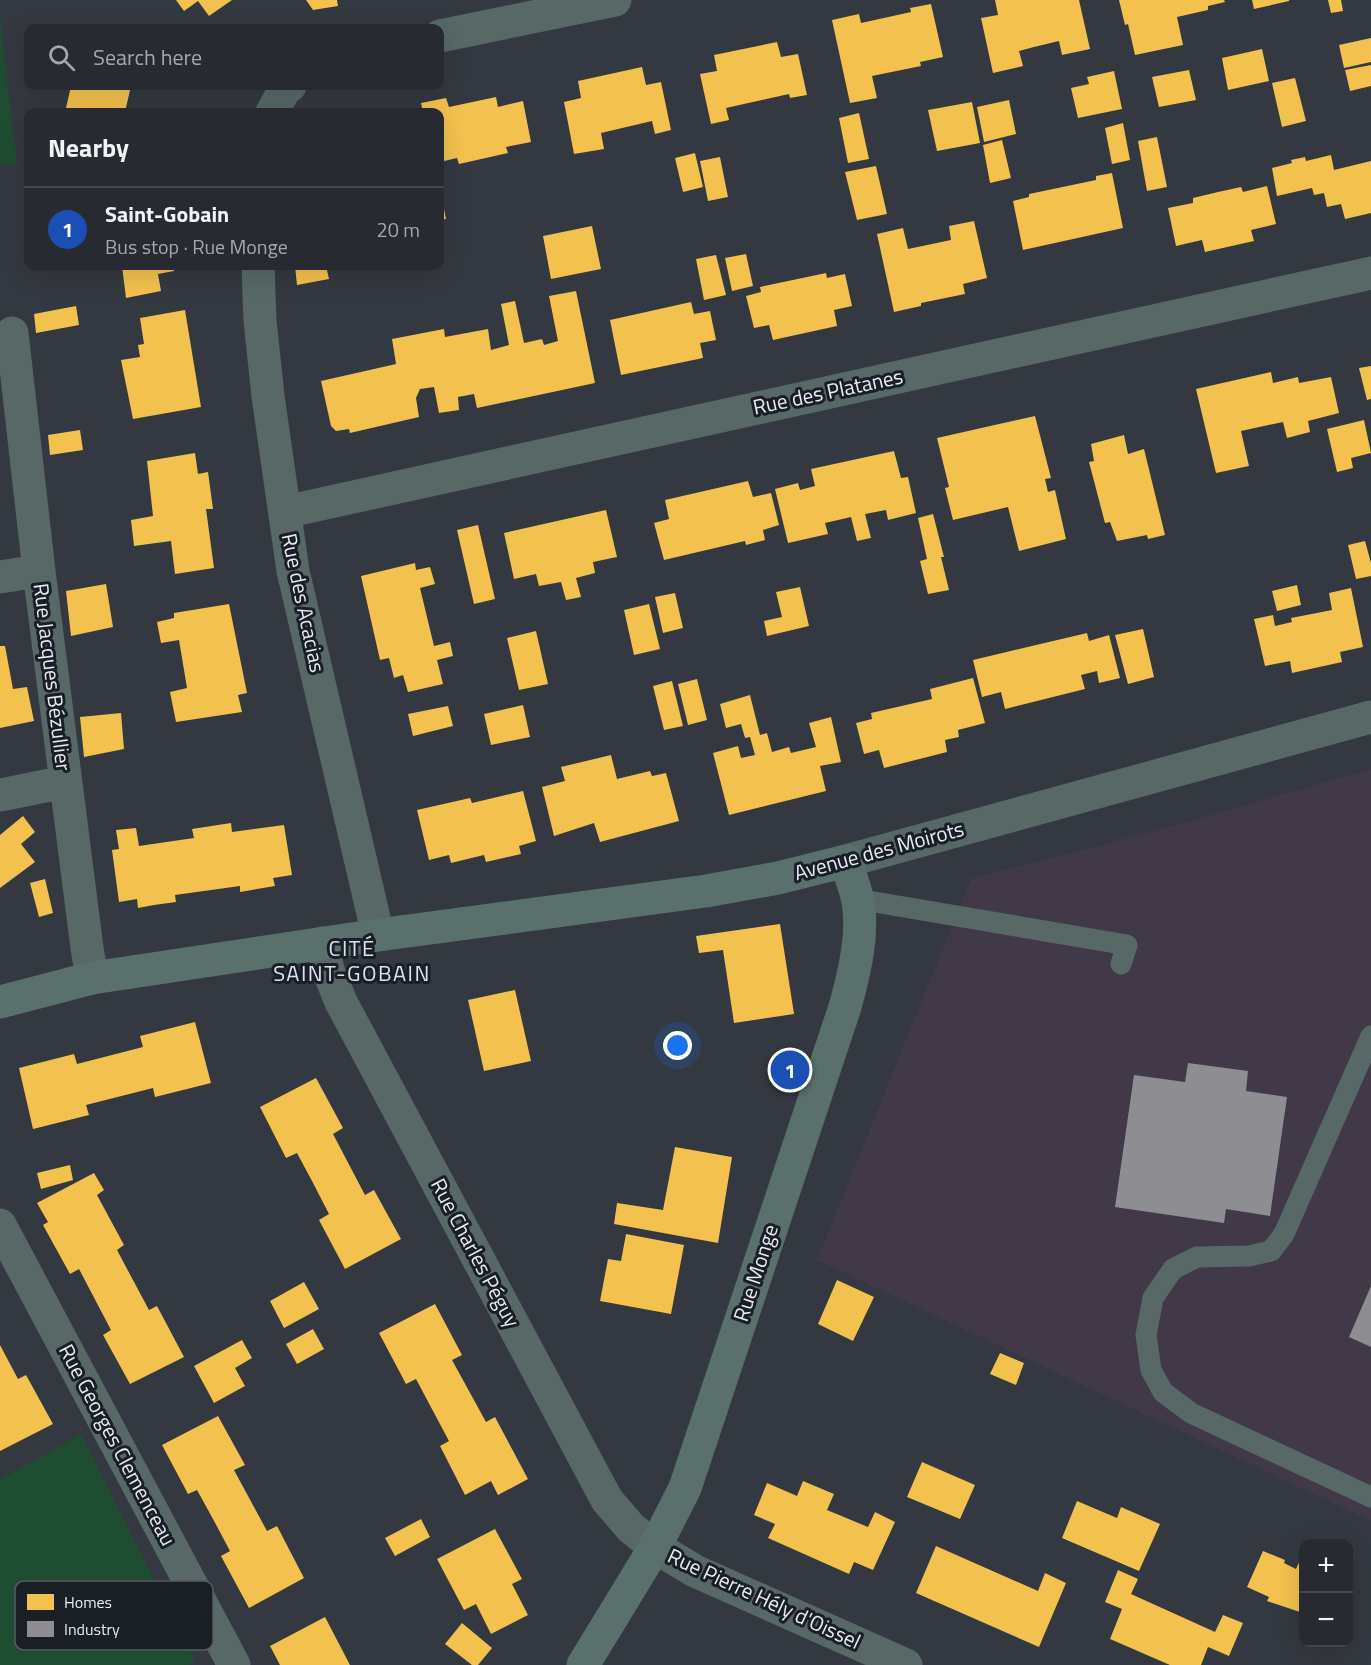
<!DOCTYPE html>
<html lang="en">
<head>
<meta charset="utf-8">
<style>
	body { margin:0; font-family:"Titillium Web",sans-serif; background:#2f3238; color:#f1f3f6 }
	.controls { position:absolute; right:18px; bottom:18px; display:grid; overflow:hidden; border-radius:12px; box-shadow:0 6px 24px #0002 }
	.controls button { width:54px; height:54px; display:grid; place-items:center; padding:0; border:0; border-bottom:2px solid #43464c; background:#272a30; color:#f1f3f6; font:30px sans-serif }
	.you { position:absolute; left:678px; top:1046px; width:21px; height:21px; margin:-15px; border:4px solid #fff; border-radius:50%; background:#1a73e8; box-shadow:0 0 0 9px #1a73e833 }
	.badge { display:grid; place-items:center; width:39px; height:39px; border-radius:50%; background:#8bbbb9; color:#fff; font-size:20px; font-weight:700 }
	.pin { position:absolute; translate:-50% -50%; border:3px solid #fff; box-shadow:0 2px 6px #0006 }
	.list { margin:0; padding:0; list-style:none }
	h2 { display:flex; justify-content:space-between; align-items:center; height:78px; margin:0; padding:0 24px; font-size:26px }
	h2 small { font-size:20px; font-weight:400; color:#a4a7ab }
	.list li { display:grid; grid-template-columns:39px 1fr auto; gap:18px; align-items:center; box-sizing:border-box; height:84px; padding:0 24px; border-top:2px solid #43464c }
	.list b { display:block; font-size:22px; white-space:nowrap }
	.list p { margin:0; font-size:20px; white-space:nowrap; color:#a4a7ab }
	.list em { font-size:20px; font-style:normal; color:#a4a7ab }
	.icon { flex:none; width:33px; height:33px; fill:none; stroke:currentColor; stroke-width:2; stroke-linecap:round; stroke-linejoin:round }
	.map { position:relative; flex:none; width:1371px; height:1665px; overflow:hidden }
	.search { position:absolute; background:#272a30; box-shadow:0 6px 24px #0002; left:24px; top:24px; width:420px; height:66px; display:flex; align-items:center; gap:15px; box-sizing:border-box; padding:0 21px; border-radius:12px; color:#a4a7ab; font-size:22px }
	.panel { position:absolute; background:#272a30; box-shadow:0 6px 24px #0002; left:24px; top:108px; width:420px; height:162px; border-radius:12px }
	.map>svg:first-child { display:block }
</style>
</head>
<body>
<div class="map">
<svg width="1371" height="1665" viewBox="0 0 1371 1665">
	<rect width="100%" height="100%" fill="#343840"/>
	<path fill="#423948" d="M1371 769V1521L817 1260 971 879 1166 828Z"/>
	<path fill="#1e4d32" d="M0 16 17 163 0 165Z
		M81 1434 195 1662 189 1665H0V1480Z"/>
	<path fill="#f2c14e" d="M176 0H232L209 16 198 1 184 11Z
		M306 0H337L338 6 313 10Z
		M995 0H1079L1090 49 1062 55 1059 41 1034 47 1019 51 1023 66 993 73 981 18 998 15Z
		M1119 0H1224L1225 2 1208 6V10L1177 17 1183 45 1135 55 1128 24 1125 25Z
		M1252 0H1289V1L1254 9Z
		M1328 0H1341L1343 11 1331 13Z
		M931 4 943 57 920 62 921 66 872 76 877 98 850 103 832 20 859 14 861 23 911 12 910 8Z
		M1371 38V62L1344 68 1339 45Z
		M777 42 781 57 798 54 807 95 790 98 789 94 726 108 729 120 711 124 700 74 717 71 714 55Z
		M1262 49 1269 81 1228 90 1222 58Z
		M1371 65V86L1350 91 1345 70Z
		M642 67 646 85 661 82 671 130 655 134 652 121 601 133 604 149 574 154 564 102 581 98 578 81Z
		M1189 70 1196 100 1159 107 1152 77Z
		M1114 71 1122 109 1078 118 1071 88 1089 84 1087 77Z
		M1295 78 1306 121 1282 127 1272 83Z
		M71 86H131L125 112H68L70 109 66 108Z
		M496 97 498 107 523 101 531 142 506 147 508 153 459 164 457 158 440 162V112H423L421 103 446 98 449 107Z
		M1009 100 1016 134 984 142 977 107Z
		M972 102 980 143 937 151 928 110Z
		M859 113 869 159 848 163 839 118Z
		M1123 123 1130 160 1112 164 1105 128Z
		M1157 137 1167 187 1147 191 1138 141Z
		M1002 140 1011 178 990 183 983 145Z
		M695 153 703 187 683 192 675 158Z
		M1331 155 1334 170 1371 161V213L1345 219 1341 204 1327 207 1324 193 1314 195 1312 188 1277 196 1272 168 1292 163 1291 160 1305 157 1306 161Z
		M720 157 728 197 708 201 700 161Z
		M876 166 887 214 857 220 845 172Z
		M1112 173 1123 228 1023 250 1013 201 1029 197V194L1096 180V176Z
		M1267 186 1276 224 1251 230 1254 241 1205 252 1202 240 1176 246 1168 208 1193 203V198L1218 192 1241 187 1243 192Z
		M441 194 446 219 440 220V195Z
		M974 221 987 278 963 284 965 294 921 303V306L894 312 877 234 903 228 908 249 951 240 949 226Z
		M592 226 601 269 551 279 543 236Z
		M746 254 753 286 732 291 725 258Z
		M716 255 726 295 704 300 696 259Z
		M122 266H173L174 271 158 274 161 291 126 298Z
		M295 266H326L329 279 297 285Z
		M826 273 827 278 845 274 852 306 834 310 837 326 773 340 769 325 754 328 746 296 761 292 760 287Z
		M576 291 595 383 477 408 474 394 458 397 459 410 439 413 434 387 420 389 416 398 419 417 350 433 349 429 336 431 331 426 321 381 396 364 392 339 444 329 445 337 488 329 491 350 509 345 501 304 515 301 524 343 542 339 544 345 558 341 549 296Z
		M691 302 694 314 710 311 716 340 700 343 703 358 621 375 610 320Z
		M76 306 79 325 36 333 34 314Z
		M185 310 201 407 133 419 121 360 140 357 138 345 144 344 140 318Z
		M1371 366V399L1367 400 1359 368Z
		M1271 372 1273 383 1298 377 1299 383 1331 377 1339 413 1308 421 1310 432 1287 438 1283 422 1241 431 1249 466 1216 473 1196 389Z
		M1035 416 1051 478 1045 479 1048 492 1055 490 1066 539 1019 551 1008 507 953 520 945 488 949 487 937 438Z
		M1364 420 1371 453 1351 458 1353 468 1337 472 1327 429Z
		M80 430 83 450 50 455 48 435Z
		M1124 435 1128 454 1144 449 1165 535 1148 539 1147 535 1117 541 1110 522 1105 523 1089 462 1094 461 1091 444Z
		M894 451 901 478 908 477 916 513 888 520 886 510 865 514 871 538 857 541 851 517 825 523 828 534 788 543 775 489 798 483 800 490 815 486 811 469Z
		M195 453 198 474 208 472 213 509H206L214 568 175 574 171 541 134 546 131 520 153 516 147 461Z
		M748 481 753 497 771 493 779 525 763 530 765 540 746 545 745 541 664 560 654 523 669 519 665 500Z
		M606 510 617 557 593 562 595 573 576 578 581 597 566 600 561 582 539 586 536 574 514 579 504 533Z
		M933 514 944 557H941L949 590 928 594 920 561 927 559 918 518Z
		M478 525 495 599 474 604 457 530Z
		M1365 541 1371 563V576L1356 579 1348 545Z
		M415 563 416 570 430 567 435 584 420 588 434 646 450 642 453 656 437 660 443 684 408 692 403 675 394 678 389 658 380 660 361 576Z
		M106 584 113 627 71 636 66 591Z
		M1297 585 1301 605 1277 611 1272 591Z
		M800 587 809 626 767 636 764 621 782 617 776 592Z
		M1351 588 1363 647 1340 652 1342 662 1301 671 1292 673 1290 661 1265 666 1254 619 1273 615 1275 626 1292 622 1291 618 1332 610 1329 593Z
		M675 593 683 628 663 633 655 597Z
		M229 604 247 693 238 695 242 712 176 722 170 692 187 688 179 640 161 643 157 622 174 618V613Z
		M649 604 660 649 634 655 624 610Z
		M1143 629 1154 677 1128 684 1115 635Z
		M536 631 548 684 519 690 507 638Z
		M1087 633 1089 641 1109 635 1120 678 1099 683 1097 671 1081 675 1085 689 1005 709 1001 692 982 697 973 660Z
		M0 646H5L13 689 27 687 34 721 0 728Z
		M973 678 985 723 958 730 959 737 945 740 947 752 884 768 879 750 864 754 856 723 872 719 871 713 932 699 930 689Z
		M697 679 707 720 688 725 678 684Z
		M672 681 683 726 664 730 653 686Z
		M750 695 760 735 767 733 772 752 789 747 791 753 816 747 809 723 831 717 841 762 820 766 826 791 729 815 713 753 738 746 741 758 755 755 750 737 745 738 741 724 726 728 720 704Z
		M523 705 530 737 491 745 484 714Z
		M448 706 453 726 413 736 408 714Z
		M121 713 124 749 84 757 80 717Z
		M611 755 617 779 650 771 652 776 666 773 679 821 600 842 594 823 554 836 542 787 565 781 561 767Z
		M523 791 536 841 519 846 521 854 486 862 484 855 451 863 449 855 429 860 417 810 470 798 472 803Z
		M23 816 35 832 21 844 35 862 0 888V835Z
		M231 823 232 832 284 825 292 875 273 878 275 886 240 892V886L175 895 176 902 154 905 138 908 137 899 119 902 112 850 119 849 116 830 136 828 139 846 194 838 192 829Z
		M45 879 53 913 39 917 30 883Z
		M780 924 794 1014 734 1023 723 950 699 953 696 936Z
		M515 990 531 1061 484 1071 468 1000Z
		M195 1022 211 1083 155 1097 153 1088 86 1105 89 1115 33 1129 19 1068 74 1054 77 1064 143 1047 140 1036Z
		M316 1078 343 1128 333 1134 365 1195 374 1190 401 1239 345 1269 319 1220 329 1214 312 1181 297 1153 286 1158 260 1107Z
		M675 1147 732 1157 718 1243 614 1224 617 1203 663 1210Z
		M70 1165 73 1180 41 1189 37 1173Z
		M94 1173 104 1190 97 1195 124 1245 117 1250 149 1310 157 1306 184 1357 130 1384 103 1335 111 1330 79 1269 70 1274 43 1225 48 1222 37 1203Z
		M626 1234 684 1245 671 1314 600 1301 608 1259 621 1261Z
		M837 1280 874 1297 853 1341 818 1324Z
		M304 1282 319 1309 284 1328 270 1301Z
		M435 1304 462 1355 452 1360 486 1422 495 1417 528 1479 498 1495 491 1481 465 1495 440 1446 449 1441 416 1379 406 1384 379 1333Z
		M313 1329 324 1349 297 1364 286 1344Z
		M242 1340 252 1358 235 1368 245 1386 214 1403 194 1366Z
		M0 1345 18 1379 26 1375 53 1424 0 1451Z
		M1000 1353 1024 1363 1016 1385 990 1374Z
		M218 1416 245 1465 234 1470 267 1531 277 1526 304 1578 249 1608 221 1556 230 1551 213 1519 197 1490 188 1494 162 1445Z
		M922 1462 975 1485 960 1519 907 1497Z
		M803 1481 834 1494 827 1510 868 1527 875 1512 895 1522 873 1570 854 1562 849 1574 768 1538 775 1524 754 1515 767 1483 797 1496Z
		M1077 1501 1117 1518 1121 1507 1160 1524 1139 1571 1062 1538Z
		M421 1519 430 1537 395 1556 385 1538Z
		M495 1529 522 1579 512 1584 528 1615 491 1634 476 1604 464 1610 437 1559Z
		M936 1546 1038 1591 1045 1573 1066 1583 1039 1647 916 1593Z
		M1263 1551 1285 1560 1284 1563 1296 1569 1304 1552V1604L1300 1612 1267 1601 1269 1597 1247 1587Z
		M1118 1570 1138 1579 1131 1594 1215 1632 1223 1615 1243 1623 1229 1656 1208 1647 1201 1665H1170L1110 1639 1122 1609 1105 1602Z
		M325 1617 350 1665H280L270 1646Z
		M462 1623 492 1648 478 1665H472L445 1644Z"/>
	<path fill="#8d8d92" d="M1188 1063 1248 1071 1246 1091 1287 1097 1270 1216 1226 1209 1224 1223 1115 1207 1134 1075 1185 1082Z
		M1371 1286V1347L1349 1337Z"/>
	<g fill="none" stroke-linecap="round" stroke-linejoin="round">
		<path stroke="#576867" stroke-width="21" d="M857 899 1127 945 1121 964
			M1371 1036 1284 1234 1271 1251 1249 1256 1197 1257 1173 1269 1153 1298 1146 1335 1151 1370 1163 1392 1191 1413 1371 1497"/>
		<path stroke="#576867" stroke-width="33" d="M440 36 615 0
			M272 112 285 89 290 86
			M258 266 260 321 268 396 293 571 378 935
			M12 333 39 571 87 948 92 978
			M285 512 1371 273
			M0 577 39 571
			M0 795 65 782
			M846 861 1371 717
			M322 943 328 970 341 1002 607 1500 631 1528 655 1547 695 1571 906 1665
			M0 1225 234 1665"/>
		<path stroke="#59706d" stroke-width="33" d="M0 1002 92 978 378 935 706 891 778 878 846 861C849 873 854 884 857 897 865 931 854 974 845 1007L685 1488 655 1547 583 1665"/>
	</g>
	<g text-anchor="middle" stroke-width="6" stroke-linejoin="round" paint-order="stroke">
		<g font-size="21" fill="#e6ecf6" stroke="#1a1e25">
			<text transform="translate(828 392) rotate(-12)" y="7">Rue des Platanes</text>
			<text transform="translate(303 603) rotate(78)" y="7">Rue des Acacias</text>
			<text transform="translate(52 677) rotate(83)" y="7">Rue Jacques Bézullier</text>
			<text transform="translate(879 851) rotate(-15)" y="7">Avenue des Moirots</text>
			<text transform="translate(475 1253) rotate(62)" y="7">Rue Charles Péguy</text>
			<text transform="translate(756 1273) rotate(-72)" y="7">Rue Monge</text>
			<text transform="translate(117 1445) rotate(62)" y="7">Rue Georges Clemenceau</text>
			<text transform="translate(764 1599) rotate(25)" y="7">Rue Pierre Hély d'Oissel</text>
		</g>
		<g font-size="22" letter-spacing="1.5" fill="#d7e2f5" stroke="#1a1e25">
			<text x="352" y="956">CITÉ<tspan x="352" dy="25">SAINT-GOBAIN</tspan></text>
		</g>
	</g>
	<rect x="15" y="1581" width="198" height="69" rx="9" fill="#1a1e25" stroke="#575c64" stroke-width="1.5"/>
	<rect x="27" y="1594" width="27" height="16" fill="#f2c14e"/>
	<rect x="27" y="1621" width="27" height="16" fill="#8d8d92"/>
	<g font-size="16" fill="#e6ecf6">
		<text x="64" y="1608">Homes</text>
		<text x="64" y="1635">Industry</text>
	</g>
</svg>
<div class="controls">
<button>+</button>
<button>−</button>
</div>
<div class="you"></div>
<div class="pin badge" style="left:790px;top:1070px;background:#1a4fb4">1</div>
<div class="search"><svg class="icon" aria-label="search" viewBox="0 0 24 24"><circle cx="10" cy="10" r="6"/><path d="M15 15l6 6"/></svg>Search here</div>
<section class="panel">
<h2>Nearby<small></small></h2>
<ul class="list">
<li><span class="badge" style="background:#1a4fb4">1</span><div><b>Saint-Gobain</b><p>Bus stop · Rue Monge</p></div><em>20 m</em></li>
</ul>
</section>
</div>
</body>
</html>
